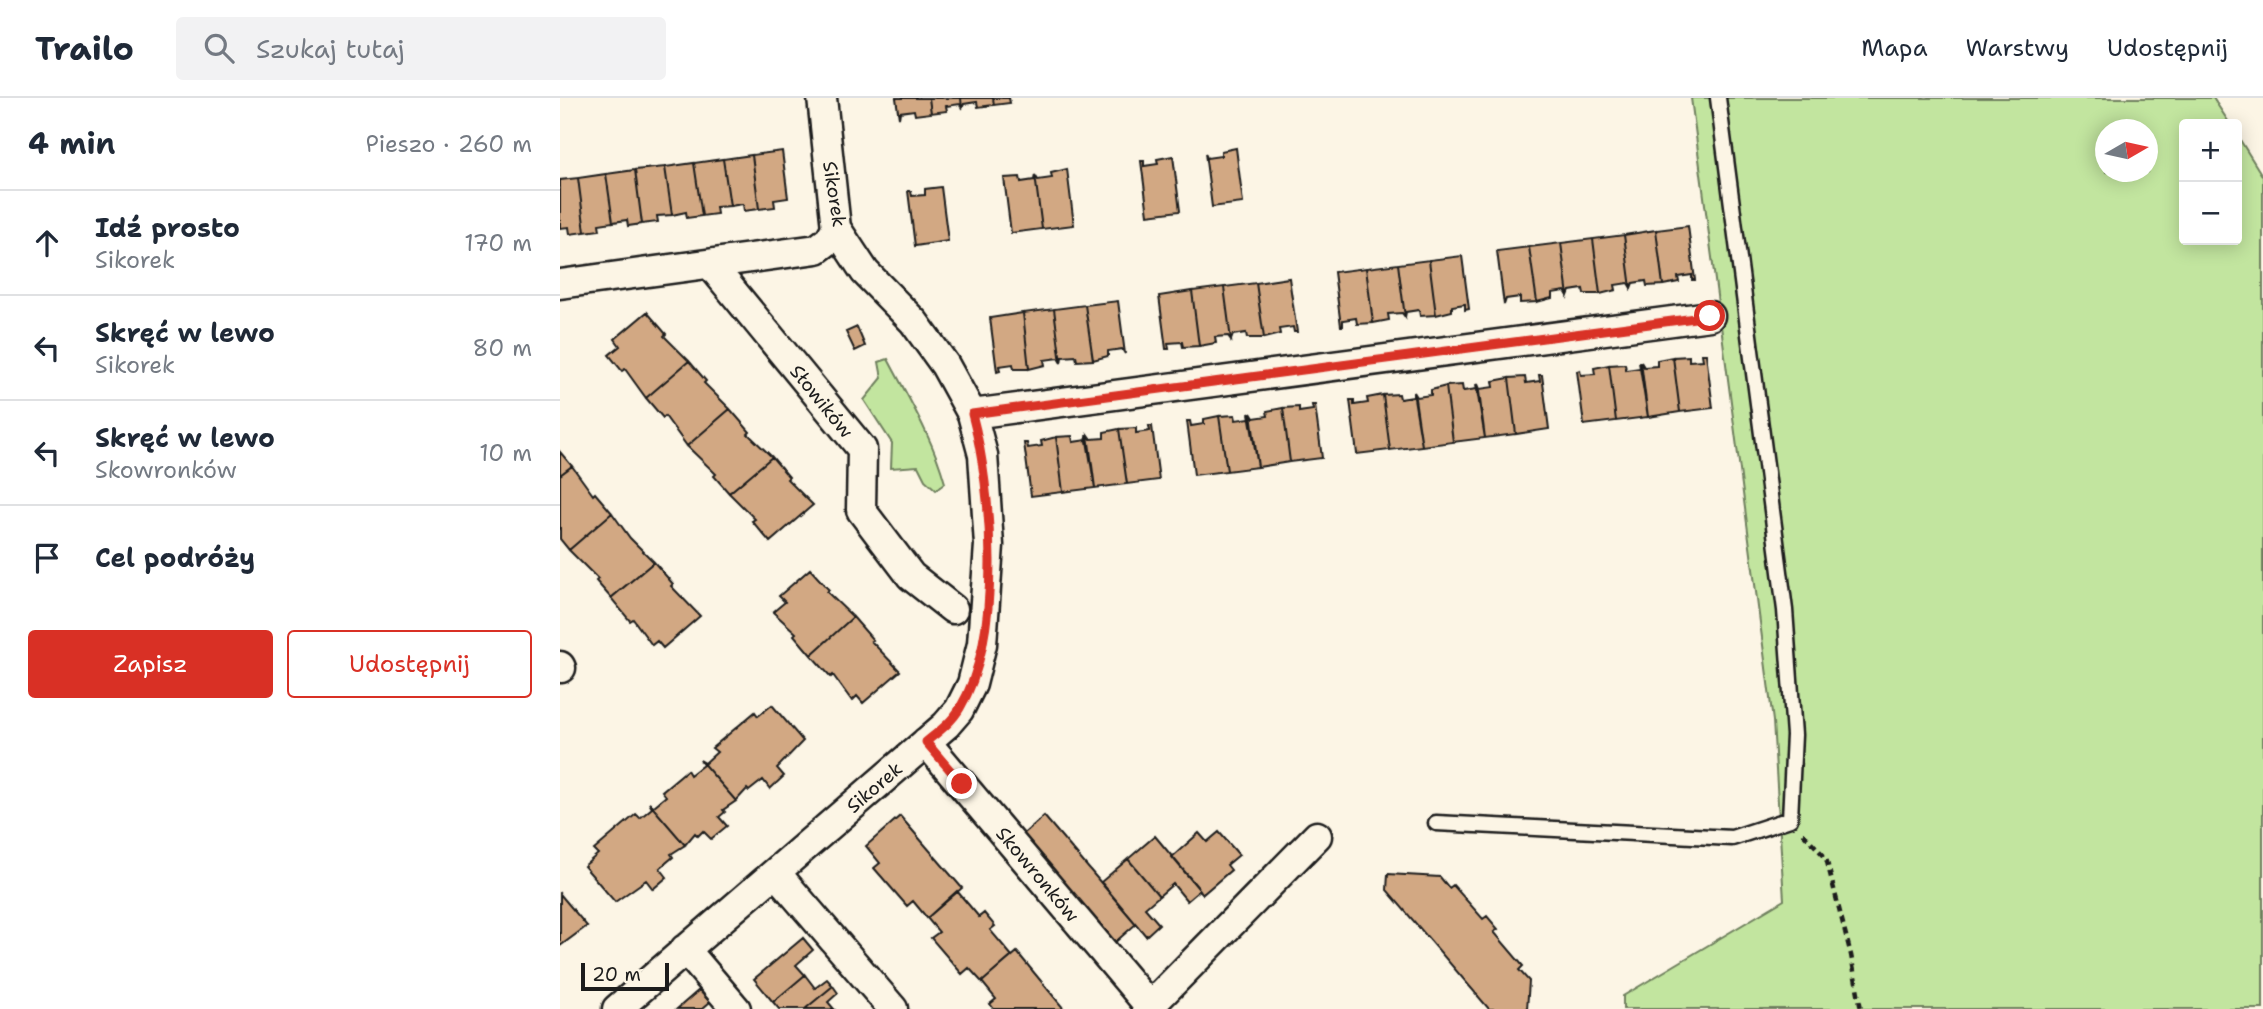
<!DOCTYPE html>
<html lang="pl">
<head>
<meta charset="utf-8">
<style>
	body { margin:0; font-family:"Shantell Sans",sans-serif; background:#f2f2f3; color:#1f2937 }
	.controls { position:absolute; right:21px; top:21px; display:grid; overflow:hidden; border-radius:7px; box-shadow:0 4px 18px #0003 }
	.controls button { width:63px; height:63px; display:grid; place-items:center; padding:0; border:0; border-bottom:2px solid #e0e1e3; background:#fff; color:#1f2937; font:35px sans-serif }
	.compass { position:absolute; left:1535px; top:21px; width:63px; height:63px; border-radius:50%; background:#fff; box-shadow:0 4px 18px #0003; rotate:81deg }
	.scale { position:absolute; left:21px; bottom:18px; width:88px; box-sizing:border-box; padding-left:7px; border:4px solid #1c1c1c; border-top:0; font-size:19px; line-height:24px; white-space:nowrap; color:#1c1c1c; -webkit-text-stroke:5px #fcf5e5; paint-order:stroke }
	.stop { position:absolute; width:21px; height:21px; margin:-16px; border:5px solid #d93025; border-radius:50%; background:#fff }
	.stop.end { background:#d93025; border-color:#fff; box-shadow:0 2px 7px #0008 }
	.list { margin:0; padding:0; list-style:none }
	h2 { display:flex; justify-content:space-between; align-items:center; height:91px; margin:0; padding:0 28px; font-size:30px }
	h2 small { font-size:23px; font-weight:400; color:#747a83 }
	.list li { display:grid; grid-template-columns:46px 1fr auto; gap:21px; align-items:center; box-sizing:border-box; height:105px; padding:0 28px; border-top:2px solid #e0e1e3 }
	.list b { display:block; font-size:26px; white-space:nowrap }
	.list p { margin:0; font-size:23px; white-space:nowrap; color:#747a83 }
	.list em { font-size:23px; font-style:normal; color:#747a83 }
	.actions { display:flex; gap:14px; padding:21px 28px }
	.actions a { flex:1; padding:16px 0; border:2px solid #d93025; border-radius:7px; text-align:center; font-size:24px; color:#d93025 }
	.actions .main { background:#d93025; color:#fff }
	.icon { flex:none; width:38px; height:38px; fill:none; stroke:currentColor; stroke-width:2; stroke-linecap:round; stroke-linejoin:round }
	.map { position:relative; flex:none; width:1703px; height:911px; overflow:hidden }
	header { display:flex; align-items:center; gap:42px; box-sizing:border-box; height:98px; padding:0 35px; background:#fff; border-bottom:2px solid #e0e1e3 }
	header strong { font-size:33px }
	nav { display:flex; gap:38px; margin-inline-start:auto; font-size:24px }
	.search { width:490px; height:63px; background:#f2f2f3; display:flex; align-items:center; gap:18px; box-sizing:border-box; padding:0 24px; border-radius:7px; color:#747a83; font-size:26px }
	main { display:flex }
	aside { flex:1; background:#fff }
	.map>svg:first-child { display:block }
</style>
</head>
<body>
<header>
<strong>Trailo</strong>
<div class="search"><svg class="icon" aria-label="search" viewBox="0 0 24 24"><circle cx="10" cy="10" r="6"/><path d="M15 15l6 6"/></svg>Szukaj tutaj</div>
<nav><a>Mapa</a><a>Warstwy</a><a>Udostępnij</a></nav>
</header>
<main>
<aside>
<h2>4 min<small>Pieszo · 260 m</small></h2>
<ul class="list">
<li><svg class="icon" aria-label="ahead" viewBox="0 0 24 24"><path d="M12 20V5M6 11l6-6 6 6"/></svg><div><b>Idź prosto</b><p>Sikorek</p></div><em>170 m</em></li>
<li><svg class="icon" aria-label="left" viewBox="0 0 24 24"><path d="M17 20v-9H6M10 6l-5 5 5 5"/></svg><div><b>Skręć w lewo</b><p>Sikorek</p></div><em>80 m</em></li>
<li><svg class="icon" aria-label="left" viewBox="0 0 24 24"><path d="M17 20v-9H6M10 6l-5 5 5 5"/></svg><div><b>Skręć w lewo</b><p>Skowronków</p></div><em>10 m</em></li>
<li><svg class="icon" aria-label="arrive" viewBox="0 0 24 24"><path d="M6 21V4h12l-3 4 3 4H6"/></svg><div><b>Cel podróży</b></div></li>
</ul>
<div class="actions"><a class="main">Zapisz</a><a>Udostępnij</a></div>
</aside>
<div class="map">
<svg width="1703" height="911" viewBox="0 0 1703 911">
	<rect width="100%" height="100%" fill="#fcf5e5"/>
	<filter id="ink" filterUnits="userSpaceOnUse"><feTurbulence type="fractalNoise" baseFrequency=".0143" numOctaves="2"/><feDisplacementMap in="SourceGraphic" scale="14" xChannelSelector="R" yChannelSelector="G"/><feConvolveMatrix kernelMatrix="1 2 1 2 8 2 1 2 1" color-interpolation-filters="sRGB"/></filter>
	<g filter="url(#ink)">
		<path fill="#c2e59f" stroke="#6f805e" stroke-width="2" fill-rule="evenodd" d="M1131 0H1653L1670 26H1624V142H1677V37L1703 79V911H1063V898L1224 802 1213 623ZM1546 32H1588V74H1546Z
			M328 261C349 301 373 341 385 385L376 392 365 382 358 368 331 370 332 345 304 302 322 280 319 264Z"/>
		<path fill="#d2a883" stroke="#1c1c1c" stroke-width="2" d="M336 0H369L371 15 355 17 354 12 340 14 339 20Z
			M369 0H401L402 11 400 6 386 8 387 13 371 15Z
			M401 0H433L434 7 418 9 417 4 404 6 402 11Z
			M433 0H449L450 5 434 7Z
			M676 50 683 105 652 109 645 55 647 60 661 58V53Z
			M222 53 228 100 214 102 215 109 199 111 192 57Z
			M192 57 199 111 184 113 183 106 170 108 163 61Z
			M613 58 620 113 588 117 581 63H584V68L598 66 597 61Z
			M163 61 170 108 156 109 157 116 142 118 134 65Z
			M134 65 142 118 127 120 126 114 112 117 105 69Z
			M105 69 112 117 97 118 98 124 82 126 75 72Z
			M507 71 514 127 482 131 475 77 478 82 492 80 491 75Z
			M75 72 82 126 68 128 67 122 53 124 46 76Z
			M46 76 53 124 39 126 40 132 25 134 18 80Z
			M475 77 482 131 451 135 444 80 460 79 461 84 474 82Z
			M18 80 25 134 10 136 9 129 0 130V82Z
			M381 89 388 143 355 148 348 93H351L352 98 365 97V91Z
			M1128 128 1135 182H1132V177L1118 179 1119 184 1103 187 1096 132Z
			M1096 132 1103 187 1087 188 1086 183 1073 185 1071 190 1064 137Z
			M1064 137 1071 190 1068 185 1055 187 1056 192 1040 196 1033 141Z
			M1033 141 1040 196H1024L1023 191 1010 193 1008 198 1001 145Z
			M1001 145 1008 198 1005 193 992 195V200L977 204 969 149Z
			M969 149 977 204 960 205V199L946 201 944 207 937 153Z
			M902 158 909 211 905 212V206L892 208V213L876 217 869 162Z
			M869 162 876 217 860 218 859 212 846 214 845 219 838 166Z
			M838 166 845 219 842 215 828 216 829 222 813 225 806 170Z
			M806 170 813 225 797 226 796 220 783 222V228H781L774 174Z
			M729 180 737 234H734L733 229 719 231 720 236 704 240 696 185Z
			M696 185 704 240H687L686 235 673 237 671 242 664 189Z
			M664 189 671 242 668 238 655 239 656 245 639 248 632 193Z
			M632 193 639 248 623 249 622 244 608 245 609 251H606L599 198Z
			M558 203 565 256 562 251 548 253V258L533 262 525 207Z
			M525 207 533 262 517 263 516 258 502 259 501 265 494 211Z
			M494 211 501 265 498 260 484 262 485 267 469 271 463 215Z
			M87 214 106 236 104 238 129 263 86 300 65 271 62 273 49 257 60 248 55 241Z
			M463 215 469 271H454L453 266 439 268 440 273 437 274 430 220Z
			M297 229 305 248 295 253 286 234Z
			M1142 256H1146L1153 310 1120 314 1113 259 1129 258V263L1143 262Z
			M1113 259 1120 314 1088 319 1081 264 1084 269 1097 268V262Z
			M129 263 146 283 144 285 170 311 127 348 105 318 103 320 86 300Z
			M1079 264 1088 319 1056 323 1049 267 1065 266 1066 272 1080 270Z
			M1049 267 1056 323 1024 327 1017 273 1020 272 1021 277 1035 276 1034 270Z
			M979 277H982L989 331 956 336 949 280 965 279 966 285 980 283Z
			M949 280 956 336 925 340 918 286 920 291 934 289 933 283Z
			M916 286 925 340 893 344 886 288 902 287 903 293 917 291Z
			M886 288 893 344 862 348 854 294 857 299 871 297V292Z
			M853 294 862 348 830 352 823 297 839 296 840 301 853 299Z
			M823 297 830 352 797 356 790 302H794V307L808 305 807 300Z
			M752 307H755L762 360 730 364 723 310 739 309V314L753 312Z
			M723 310 730 364 698 369 691 315 694 320 708 318 707 313Z
			M170 311 190 334 188 336 212 359 169 395 154 378 156 376 127 348Z
			M689 315 698 369 667 373 659 318 675 317 676 322 690 320Z
			M659 318 667 373 634 377 627 323H630L631 328 644 326V321Z
			M589 328H592L599 382 567 386 559 331 576 330V335L590 333Z
			M559 331 567 386 535 390 528 337 531 341 544 340V334Z
			M526 337 535 390 503 394 496 339 512 338 513 344 527 342Z
			M496 339 503 394 471 398 464 345H467L468 350 482 348 481 343Z
			M0 354 12 368 0 377Z
			M212 359 229 379 227 381 253 407 210 444 192 423 195 421 169 395Z
			M12 368 33 397 35 395 52 415 9 452 0 441V377Z
			M52 415 70 440 94 464 51 500 36 483 38 481 9 452Z
			M94 464 113 486 111 488 140 518 103 550 97 543 92 547 73 521 70 523 51 500Z
			M250 471 269 492 267 494 293 519 251 557 234 537 236 535 213 514 225 504 219 498Z
			M293 519 313 542 311 543 340 573 303 605 297 598 292 603 273 577 271 579 251 557Z
			M212 607 243 643 217 670 224 678 210 691 203 682 189 693 187 691 176 703 140 662 145 665 157 654 152 650 195 614 198 618Z
			M140 662 176 703 163 712 165 714 159 719 167 728 151 741 143 733 138 738 135 735 125 747 89 705 94 708 106 698 102 693 127 672 130 677 143 667Z
			M89 705 125 747 111 756 113 759 100 770 107 779 93 791 86 782 55 804 24 768 38 756 34 752 76 716 80 720 92 710Z
			M340 718 402 790 367 820 353 803 347 808 314 770 320 765 306 748Z
			M484 718 576 826 553 846 461 738Z
			M659 734 679 757 667 767 671 772 643 796 612 759 639 735 647 744Z
			M595 738 640 792 627 803 613 786 599 798 568 761Z
			M568 761 599 798 585 810 599 826 586 838 541 784Z
			M828 776 880 779 889 790 893 787 923 821 927 818 938 831 934 834 963 868 959 872 969 883 967 911H929L827 792Z
			M397 793 419 819 424 815 435 828 430 832 452 858 422 884 409 870 402 876 371 840 379 834 367 820Z
			M0 796 27 828 0 848Z
			M243 840 253 852 236 867 245 877 213 904 194 881Z
			M457 854 504 911H434L430 906 436 901 422 884Z
			M245 877 255 890 267 881 273 888 245 911H219L213 904Z
			M273 888 278 895 268 904 274 911H245Z
			M139 892 150 904 142 911H117Z"/>
		<g fill="none" stroke-linecap="round" stroke-linejoin="round">
			<g stroke="#1c1c1c" stroke-width="19">
				<path id="lane" d="M876 725 1172 740 1230 721 1234 637 1225 512 1158 0"/>
			</g>
			<g stroke="#1c1c1c" stroke-width="33">
				<path id="street" d="M151 167 302 351 301 412 351 478 393 511
					M0 186 257 151 269 142 276 130
					M412 316 1150 218
					M0 568 1 570
					M366 644 592 911
					M216 775 333 911
					M125 851 176 911
					M57 911 386 627 399 612 412 586 422 546 429 447 423 357 412 316 385 267 354 224 305 174 276 130 262 0
					M587 911 757 738"/>
			</g>
			<path stroke="#1c1c1c" stroke-width="4.5" stroke-dasharray="7 5" stroke-linecap="butt" d="M1243 735 1266 760 1291 857 1301 911"/>
			<use href="#lane" stroke="#fcf5e5" stroke-width="14"/>
			<use href="#street" stroke="#fcf5e5" stroke-width="28"/>
		</g>
	</g>
	<g fill="none" stroke-linecap="round" stroke-linejoin="round" filter="url(#ink)">
		<path stroke="#d93025" stroke-width="9" d="M402 686 366 644C378 634 392 624 400 610 443 538 433 394 412 316L1150 218"/>
	</g>
	<g text-anchor="middle" stroke-width="5" stroke-linejoin="round" paint-order="stroke">
		<g font-size="19" fill="#1c1c1c" stroke="#fcf5e5">
			<text transform="translate(275 96) rotate(81)" y="7">Sikorek</text>
			<text transform="translate(262 303) rotate(51)" y="7">Słowików</text>
			<text transform="translate(314 689) rotate(-41)" y="7">Sikorek</text>
			<text transform="translate(478 776) rotate(50)" y="7">Skowronków</text>
		</g>
	</g>
</svg>
<div class="controls">
<button>+</button>
<button>−</button>
</div>
<svg class="compass" viewBox="-18 -18 36 36"><path d="M0-13l5 13h-10z" fill="#e53935"/><path d="M0 13l5-13h-10z" fill="#747a83"/></svg>
<div class="scale">20 m</div>
<div class="stop" style="left:1150px;top:218px"></div>
<div class="stop end" style="left:402px;top:686px"></div>
</div>
</main>
</body>
</html>
